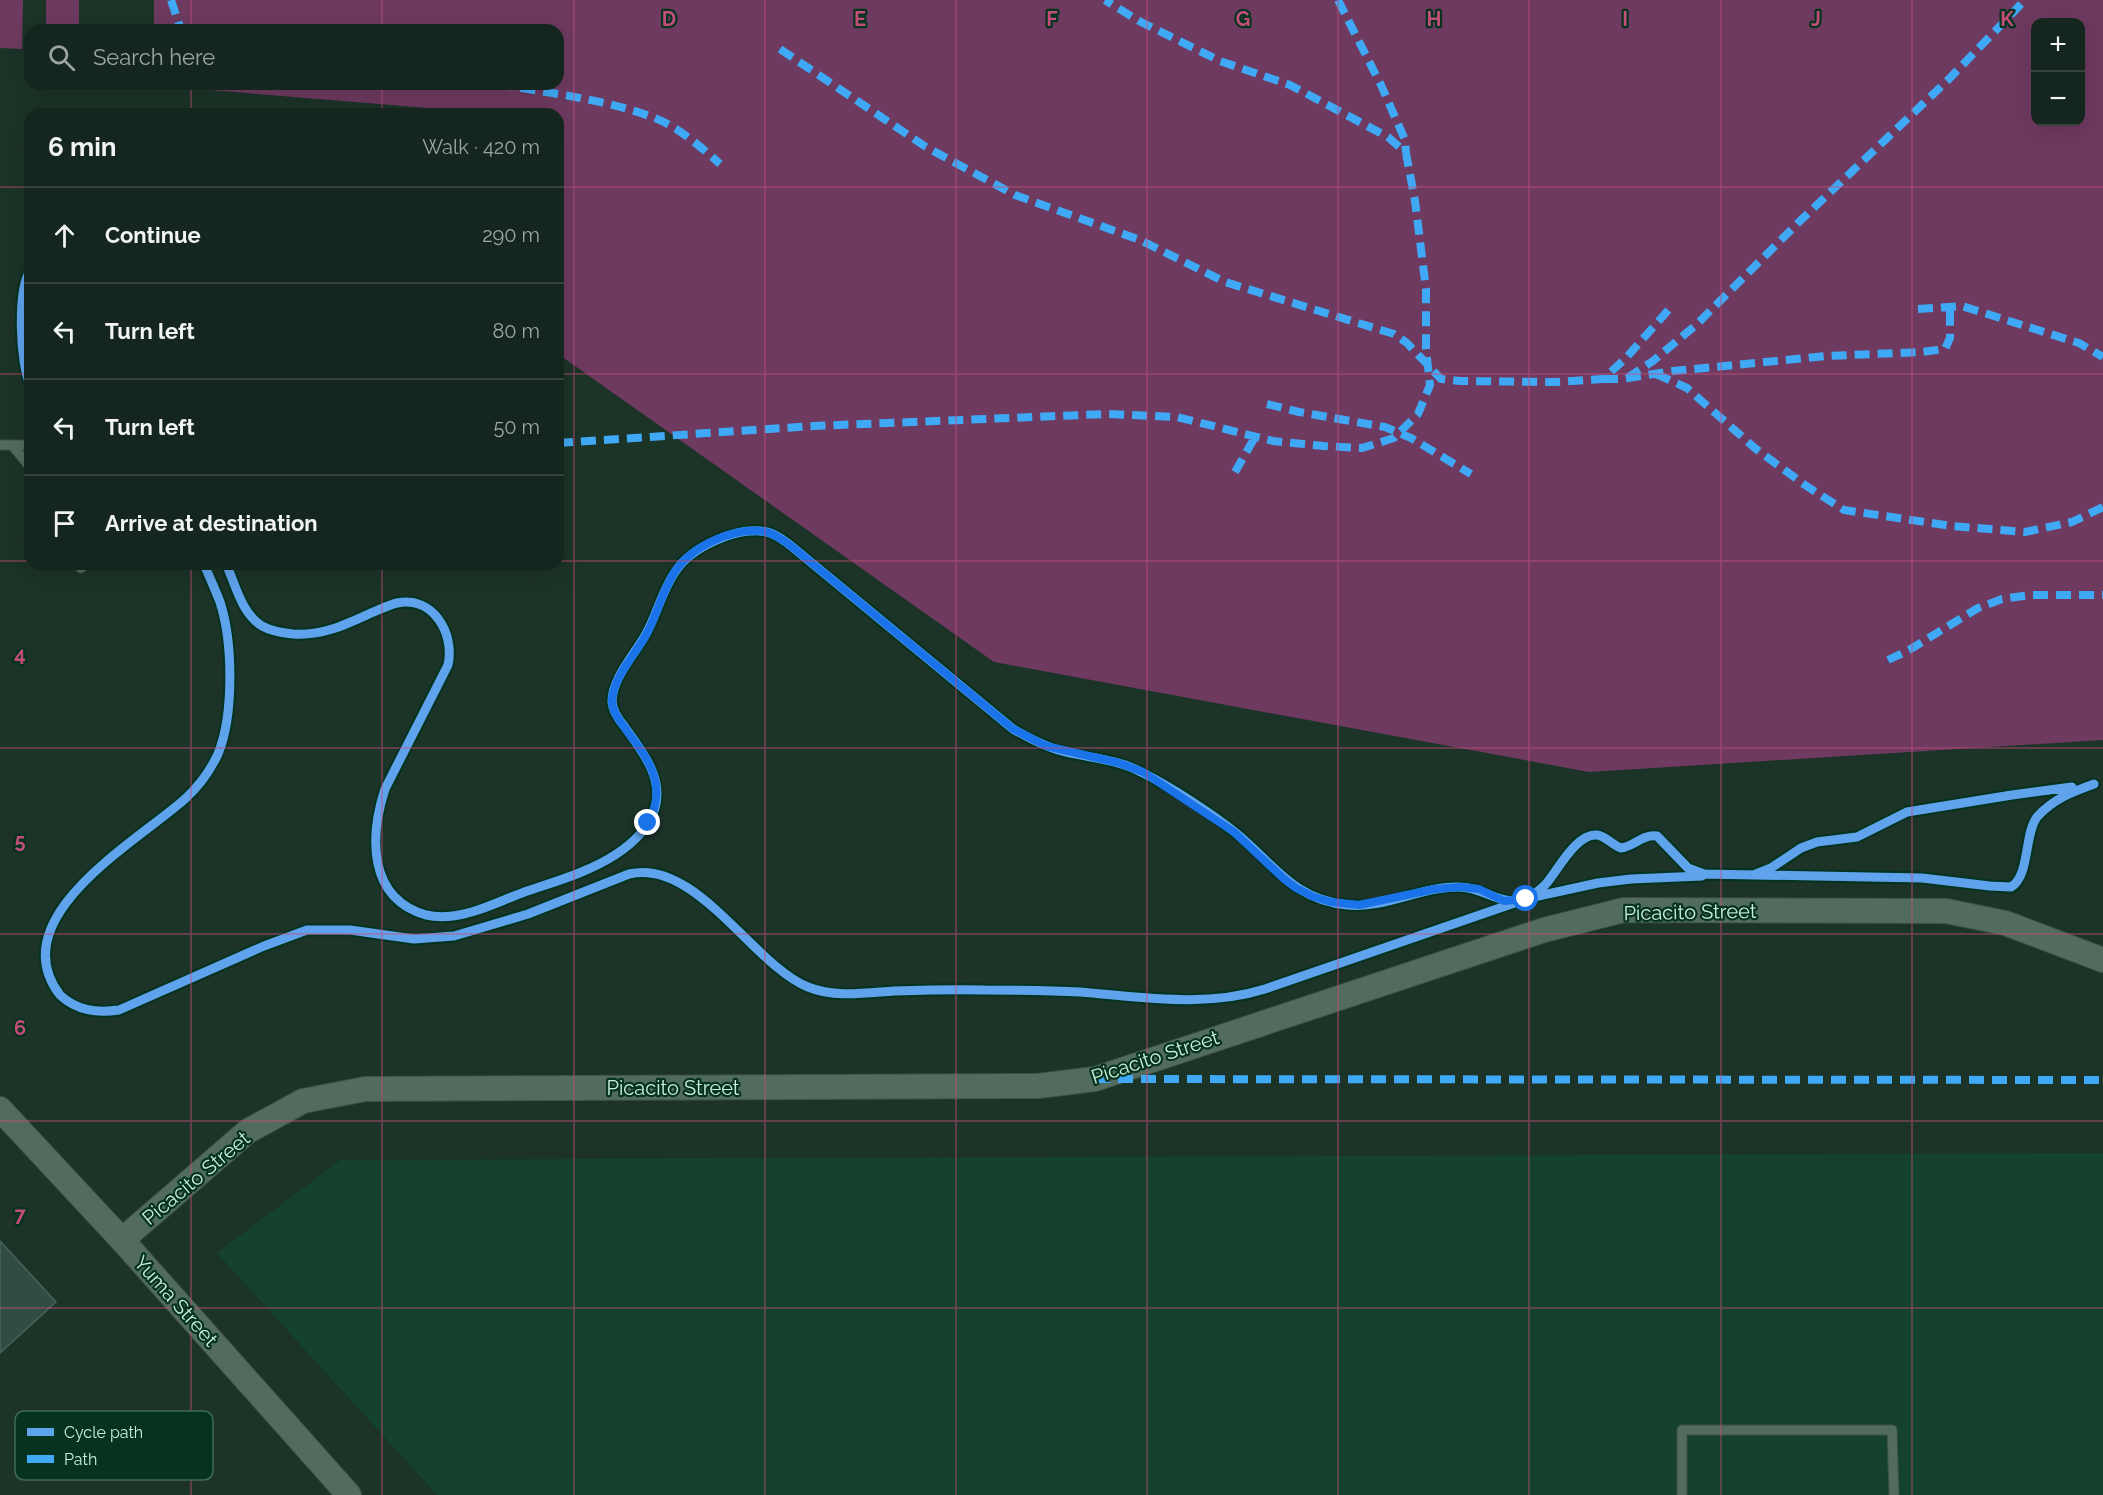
<!DOCTYPE html>
<html lang="en">
<head>
<meta charset="utf-8">
<style>
	body { margin:0; font-family:Raleway,sans-serif; background:#1e2e27; color:#f1f3f6 }
	.controls { position:absolute; right:18px; top:18px; display:grid; overflow:hidden; border-radius:12px; box-shadow:0 6px 24px #0002 }
	.controls button { width:54px; height:54px; display:grid; place-items:center; padding:0; border:0; border-bottom:2px solid #34433c; background:#15261e; color:#f1f3f6; font:30px sans-serif }
	.stop { position:absolute; width:18px; height:18px; margin:-14px; border:4px solid #1a73e8; border-radius:50%; background:#fff }
	.stop.end { background:#1a73e8; border-color:#fff; box-shadow:0 2px 6px #0008 }
	.list { margin:0; padding:0; list-style:none }
	h2 { display:flex; justify-content:space-between; align-items:center; height:78px; margin:0; padding:0 24px; font-size:26px }
	h2 small { font-size:20px; font-weight:400; color:#9da5a4 }
	.list li { display:grid; grid-template-columns:39px 1fr auto; gap:18px; align-items:center; box-sizing:border-box; height:96px; padding:0 24px; border-top:2px solid #34433c }
	.list b { display:block; font-size:22px; white-space:nowrap }
	.list em { font-size:20px; font-style:normal; color:#9da5a4 }
	.icon { flex:none; width:33px; height:33px; fill:none; stroke:currentColor; stroke-width:2; stroke-linecap:round; stroke-linejoin:round }
	.map { position:relative; flex:none; width:2103px; height:1495px; overflow:hidden }
	.search { position:absolute; background:#15261e; box-shadow:0 6px 24px #0002; left:24px; top:24px; width:540px; height:66px; display:flex; align-items:center; gap:15px; box-sizing:border-box; padding:0 21px; border-radius:18px; color:#9da5a4; font-size:22px }
	.panel { position:absolute; background:#15261e; box-shadow:0 6px 24px #0002; left:24px; top:108px; width:540px; height:462px; border-radius:18px }
	.map>svg:first-child { display:block }
</style>
</head>
<body>
<div class="map">
<svg width="2103" height="1495" viewBox="0 0 2103 1495">
	<rect width="100%" height="100%" fill="#1c3328"/>
	<path fill="#14422c" d="M2103 1153V1495H437L217 1253 340 1160Z"/>
	<path fill="#6e3a60" fill-rule="evenodd" d="M0 0H23L22 49 0 48Z
		M46 0H79V30H46Z
		M154 0H2103V740L1589 772 994 662 558 354V114H501L209 90 203 84H558V30H154ZM2080 22V122H2036V22Z"/>
	<path fill="#2f4d44" stroke="#46645c" stroke-width="1.5" d="M0 1241 56 1302 0 1353Z"/>
	<g fill="none" stroke-linecap="round" stroke-linejoin="round">
		<g stroke="#3d5147" stroke-width="11">
			<path id="service" d="M0 445H30
				M12 445 30 467
				M81 564V568
				M1682 1495V1430H1892L1894 1495"/>
		</g>
		<g stroke="#3d5147" stroke-width="26">
			<path id="tertiary" d="M0 1109 122 1240 349 1495
				M122 1240 248 1131 303 1101 365 1089 1038 1086 1095 1079 1544 930 1624 910 1946 911 2005 923 2103 960"/>
		</g>
		<use href="#service" stroke="#516c5e" stroke-width="9"/>
		<use href="#tertiary" stroke="#516c5e" stroke-width="24"/>
		<path stroke="#3fa9f5" stroke-width="8" stroke-dasharray="15 8" stroke-linecap="butt" d="M171 0 181 30
			M1338 0 1381 85 1405 140 1406 153
			M780 49 926 147 1015 195 1140 240 1225 282 1394 334 1407 343 1441 379 1460 381 1556 382 1603 379 1625 359 1671 307
			M498 84C547 93 604 99 652 117 677 126 700 146 720 164
			M1918 309 1962 306 2079 343 2103 357
			M1656 374 1687 388 1756 449 1805 485 1844 510 1952 526 2025 532 2072 522 2103 507
			M1627 378 1653 361 1696 325 1801 220 1948 80 2025 0
			M1603 379H1621L1673 371 1827 356 1922 352 1945 349 1950 338V306
			M1267 404 1299 412 1385 427 1411 438 1471 474
			M558 443 814 426 1107 414 1177 417 1273 441 1324 446 1362 448 1394 438 1418 414 1430 385 1426 349V289L1415 201 1406 153 1388 137 1290 85 1220 61 1139 21 1105 0
			M1235 472 1255 437
			M1888 660 1909 650 1978 608 2002 599 2030 595H2103
			M1095 1079 2103 1080"/>
		<g stroke="#05331f" stroke-width="13">
			<path id="cycleway" d="M30 271C17 291 20 363 30 384
				M204 564C209 576 215 589 220 602 233 642 234 715 218 754 210 771 200 785 186 798 140 840 0 917 60 995 77 1011 97 1013 119 1010L264 946 307 930H350L414 939 454 936 528 914 629 874C696 858 753 965 808 987 835 998 865 993 894 991 924 990 954 989 985 990 1016 990 1049 990 1080 992 1142 997 1205 1008 1265 989L1526 899C1533 895 1539 891 1545 885 1557 872 1576 833 1597 835 1606 836 1612 845 1621 848 1635 846 1642 834 1657 836L1688 868 1704 874 1922 878 1990 886 2011 887C2030 876 2024 834 2037 817 2053 799 2072 792 2094 784
				M226 564C236 585 241 613 262 626 271 631 283 633 293 634 322 636 345 625 371 613 379 610 388 605 397 603 433 596 455 633 448 665L385 789C370 835 367 898 426 915 435 917 444 917 453 916 477 913 500 901 522 893 553 882 587 873 615 855 632 844 649 828 655 808 664 777 641 750 624 726 619 720 613 711 612 702 612 678 635 654 646 634 657 614 662 591 675 572 691 547 737 526 767 532 776 534 783 540 790 545L1013 729C1027 737 1041 745 1058 750 1086 758 1115 758 1141 772 1170 786 1211 813 1236 833 1274 864 1293 900 1348 905 1385 909 1422 886 1459 887 1481 887 1496 902 1515 901L1598 883 1631 879 1702 876
				M1756 874 1771 868 1801 848 1817 842 1857 837 1907 812 2012 795 2072 787"/>
		</g>
		<use href="#cycleway" stroke="#60a3ed" stroke-width="9"/>
	</g>
	<g fill="none" stroke-linecap="round" stroke-linejoin="round">
		<path stroke="#1a73e8" stroke-width="8" d="M648 823C669 785 648 759 625 728 619 720 612 711 612 700 614 676 635 655 646 635 657 615 662 592 674 573 691 546 735 526 766 532 775 534 783 540 790 545L1013 729 1046 746 1119 763 1143 772 1234 832 1283 878 1296 888 1314 897 1331 902 1359 905 1435 889 1460 887 1479 889 1504 901 1526 899"/>
	</g>
	<path fill="none" stroke="#c44e7a" stroke-width="1.5" stroke-opacity="0.55" d="M191 0V30M382 0V30M574 0V1495M765 0V1495M956 0V1495M1147 0V1495M1338 0V1495M1529 0V1495M1721 0V1495M1912 0V1495M191 84V114M382 84V114M0 187H30M558 187H2103M0 374H30M558 374H2103M0 561H30M558 561H2103M191 564V1495M382 564V1495M0 748H2103M0 934H2103M0 1121H2103M0 1308H2103"/>
	<g text-anchor="middle" stroke-width="4.5" stroke-linejoin="round" paint-order="stroke">
		<g font-size="20" fill="#c9efd9" stroke="#05331f">
			<text transform="translate(1690 912) rotate(-1)" y="7">Picacito Street</text>
			<text transform="translate(1155 1057) rotate(-18)" y="7">Picacito Street</text>
			<text x="673" y="1095">Picacito Street</text>
			<text transform="translate(196 1178) rotate(-40)" y="7">Picacito Street</text>
			<text transform="translate(176 1301) rotate(48)" y="7">Yuma Street</text>
		</g>
	</g>
	<rect x="15" y="1411" width="198" height="69" rx="9" fill="#05331f" stroke="#406b57" stroke-width="1.5"/>
	<rect x="27" y="1428" width="27" height="8" fill="#60a3ed"/>
	<rect x="27" y="1455" width="27" height="8" fill="#3fa9f5"/>
	<g font-size="16" fill="#c9efd9">
		<text x="64" y="1438">Cycle path</text>
		<text x="64" y="1465">Path</text>
	</g>
	<g font-size="20" text-anchor="middle" font-weight="bold" fill="#c44e7a" stroke="#05331f" stroke-width="4.5" stroke-linejoin="round" paint-order="stroke">
		<text x="669" y="26">D</text>
		<text x="860" y="26">E</text>
		<text x="1052" y="26">F</text>
		<text x="1243" y="26">G</text>
		<text x="1434" y="26">H</text>
		<text x="1625" y="26">I</text>
		<text x="1816" y="26">J</text>
		<text x="2007" y="26">K</text>
		<text x="20" y="661">4</text>
		<text x="20" y="848">5</text>
		<text x="20" y="1035">6</text>
		<text x="20" y="1222">7</text>
	</g>
</svg>
<div class="controls">
<button>+</button>
<button>−</button>
</div>
<div class="stop" style="left:1526px;top:899px"></div>
<div class="stop end" style="left:648px;top:823px"></div>
<div class="search"><svg class="icon" aria-label="search" viewBox="0 0 24 24"><circle cx="10" cy="10" r="6"/><path d="M15 15l6 6"/></svg>Search here</div>
<section class="panel">
<h2>6 min<small>Walk · 420 m</small></h2>
<ul class="list">
<li><svg class="icon" aria-label="ahead" viewBox="0 0 24 24"><path d="M12 20V5M6 11l6-6 6 6"/></svg><div><b>Continue</b></div><em>290 m</em></li>
<li><svg class="icon" aria-label="left" viewBox="0 0 24 24"><path d="M17 20v-9H6M10 6l-5 5 5 5"/></svg><div><b>Turn left</b></div><em>80 m</em></li>
<li><svg class="icon" aria-label="left" viewBox="0 0 24 24"><path d="M17 20v-9H6M10 6l-5 5 5 5"/></svg><div><b>Turn left</b></div><em>50 m</em></li>
<li><svg class="icon" aria-label="arrive" viewBox="0 0 24 24"><path d="M6 21V4h12l-3 4 3 4H6"/></svg><div><b>Arrive at destination</b></div></li>
</ul>
</section>
</div>
</body>
</html>
